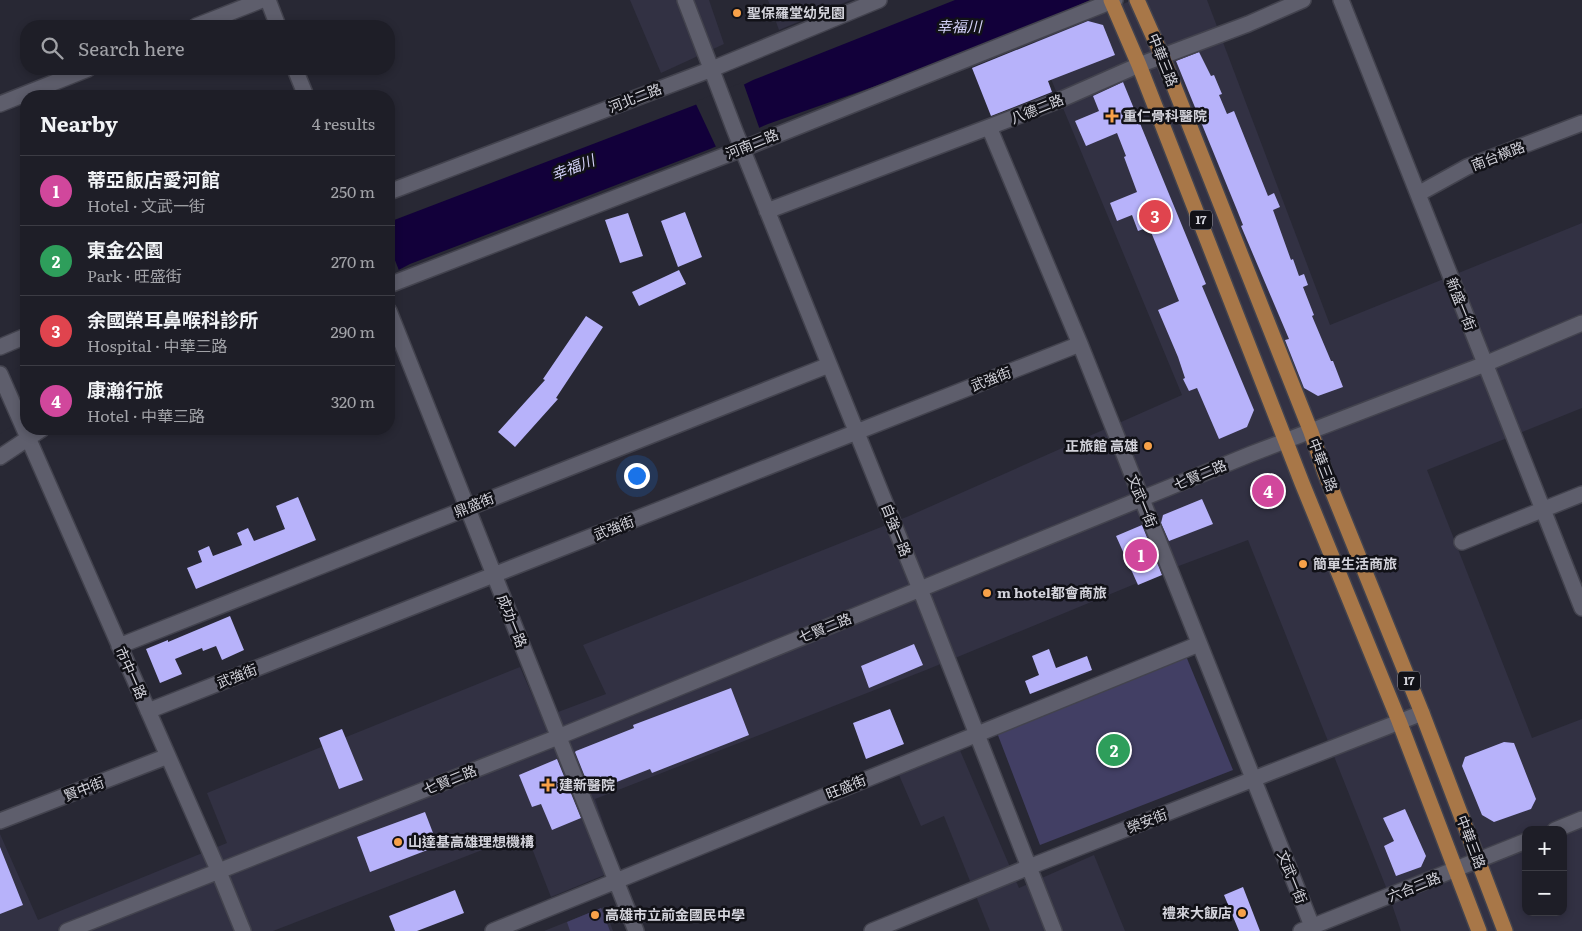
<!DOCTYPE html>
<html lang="en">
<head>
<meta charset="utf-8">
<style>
	body { margin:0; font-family:Literata,"Noto Sans TC",serif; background:#2b2b33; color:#f1f3f6 }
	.controls { position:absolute; right:15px; bottom:15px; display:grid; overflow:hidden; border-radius:10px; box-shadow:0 2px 8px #0003 }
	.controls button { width:45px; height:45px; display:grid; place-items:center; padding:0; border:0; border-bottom:1px solid #3c3c44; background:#1e1e27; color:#f1f3f6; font:25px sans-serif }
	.you { position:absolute; left:636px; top:475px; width:18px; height:18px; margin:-12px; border:4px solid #fff; border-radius:50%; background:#1a73e8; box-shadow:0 0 0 8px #1a73e833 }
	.badge { display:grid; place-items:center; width:32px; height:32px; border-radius:50%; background:#f7a149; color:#fff; font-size:16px; font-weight:700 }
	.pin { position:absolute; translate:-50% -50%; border:2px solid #fff; box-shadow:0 1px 5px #0006 }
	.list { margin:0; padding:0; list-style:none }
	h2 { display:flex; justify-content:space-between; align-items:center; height:65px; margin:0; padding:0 20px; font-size:21px }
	h2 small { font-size:16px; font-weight:400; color:#a1a2a7 }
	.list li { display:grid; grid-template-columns:32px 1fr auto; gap:15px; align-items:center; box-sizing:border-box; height:70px; padding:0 20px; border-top:1px solid #3c3c44 }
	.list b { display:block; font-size:19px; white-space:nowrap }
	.list p { margin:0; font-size:16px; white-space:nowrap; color:#a1a2a7 }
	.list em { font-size:16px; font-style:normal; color:#a1a2a7 }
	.icon { flex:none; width:28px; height:28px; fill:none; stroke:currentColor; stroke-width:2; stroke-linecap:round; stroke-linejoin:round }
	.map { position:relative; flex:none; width:1582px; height:931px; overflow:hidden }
	.search { position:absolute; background:#1e1e27; box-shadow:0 2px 8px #0003; left:20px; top:20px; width:375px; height:55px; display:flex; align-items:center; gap:12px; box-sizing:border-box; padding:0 18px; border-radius:20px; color:#a1a2a7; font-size:19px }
	.panel { position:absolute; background:#1e1e27; box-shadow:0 2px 8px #0003; left:20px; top:90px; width:375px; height:345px; border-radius:20px }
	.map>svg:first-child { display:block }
</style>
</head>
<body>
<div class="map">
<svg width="1582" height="931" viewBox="0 0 1582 931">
	<rect width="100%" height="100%" fill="#282834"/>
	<path fill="#323143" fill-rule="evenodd" d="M630 0H709L724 44 661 73Z
		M768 0H851L779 30Z
		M1133 0H1207L1330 325 1582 223V408L1427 470 1532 738 1582 719V931H1401L1386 887 1248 540 1176 567 926 670 595 799 619 869 551 897 526 833 273 931H0V834L38 920 227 843 207 793 520 667 542 718 606 694 583 645 909 516 1182 395 1034 38ZM1526 830H1563V912H1526Z
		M959 748 1019 888 1094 855 1125 931H990L944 816 921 826 899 775Z
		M604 907 613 931H544Z"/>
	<path fill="#423f64" d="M1186 656 1233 770 1040 845 996 730Z
		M601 908 610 931H570L567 922Z"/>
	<path fill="#12003a" d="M955 0H1090L980 49 768 124 710 149 410 264 389 275V222L695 105 727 93 753 80Z"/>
	<path fill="#282834" d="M743 82 760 130 717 149 695 102Z
		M389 245 400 273 389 278Z
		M26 365V417L0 434V374Z"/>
	<path fill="#b7b2fa" d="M1088 21 1103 25 1115 55 1048 81 1052 92 991 116 972 68Z
		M1199 52 1211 76 1214 75 1222 94 1219 95 1227 114 1234 111 1268 196 1274 193 1280 207 1273 210 1291 260 1293 259 1299 276 1304 274 1308 285 1303 287 1314 315 1312 316 1331 361H1333L1343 387 1318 396 1304 388 1285 340 1289 339 1241 226 1243 225 1237 210 1176 61Z
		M1123 82 1206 284 1202 286 1254 410 1247 427 1219 439 1197 388 1189 391 1183 379 1185 378 1178 357 1158 310 1179 301 1149 227 1138 231 1132 215 1117 221 1110 203 1137 192 1124 157 1126 156 1117 133 1086 146 1075 121 1099 111 1093 96Z
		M685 212 702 257 678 267 661 221Z
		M628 213 643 256 620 263 605 220Z
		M679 270 686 284 639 306 632 292Z
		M586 316 603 327 556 398 558 399 515 447 498 432 545 380 543 379Z
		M298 497 316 540 196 589 187 568 202 562 198 551 209 546 213 556 242 545 237 533 248 528 254 541 285 529 276 506Z
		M1202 499 1213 524 1169 541 1161 523 1163 515Z
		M1142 525 1162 575 1138 585 1116 536Z
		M230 616 244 650 222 660 216 646 203 651 202 648 175 659 182 674 160 683 146 649 168 640V642Z
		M914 644 923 665 869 688 861 666Z
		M1049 649 1056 668 1087 656 1092 670 1030 694 1025 681 1039 675 1032 656Z
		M731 688 749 735 652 773 650 769 591 792 575 752 576 751 634 728 633 725Z
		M890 709 904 744 866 759 853 723Z
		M342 729 363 780 339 789 319 738Z
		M1504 742 1514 743 1536 799 1531 809 1494 822 1482 815 1462 766 1465 757Z
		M557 759 581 818 552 830 541 804 532 807 519 775Z
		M1405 809 1426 856 1421 867 1396 876 1384 846 1394 841 1383 818Z
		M425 812 438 846 370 872 357 837Z
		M0 847 23 905 0 914Z
		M1243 887 1260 931H1239L1224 895Z
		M455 890 464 913 417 931H395L389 916Z"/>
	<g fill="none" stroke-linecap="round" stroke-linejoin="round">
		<g stroke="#43434e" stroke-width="18">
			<path id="minor" d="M268 0 278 26
				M685 0 735 131 920 589 1054 931
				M1341 0 1582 608
				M196 26 262 0
				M295 69 306 96
				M0 104 88 69
				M989 127 1080 344 1314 931
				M389 192 712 69 879 0
				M1418 194 1467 167 1582 123
				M767 211 989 127 1062 99 1139 65 1248 24 1303 0
				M389 285 742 149 1115 0
				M389 311 636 931
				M0 347 26 336
				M0 374 219 872 243 931
				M0 457 42 429
				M1462 542 1582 494
				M119 646 829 365
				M148 711 1080 344
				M0 821 168 756
				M1555 830 1582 819
				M67 931 558 737 1251 454 1485 364 1582 323
				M493 931 1199 644
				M872 931 1029 867 1422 713
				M1301 931 1526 841"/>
		</g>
		<g stroke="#43434e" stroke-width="18">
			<path id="major" d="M1111 0 1139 65 1302 483 1399 721 1479 931
				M1137 0 1162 56 1311 432 1325 473 1422 713 1505 931"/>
		</g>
		<use href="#minor" stroke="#5e5e6c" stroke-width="15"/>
		<use href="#major" stroke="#a87748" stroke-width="15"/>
	</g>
	<g fill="#f7a149" stroke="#111117" stroke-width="2">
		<circle cx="737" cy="13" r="5"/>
		<path d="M1109.5 108.5h5v5h5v5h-5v5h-5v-5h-5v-5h5z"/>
		<circle cx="1148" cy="446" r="5"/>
		<circle cx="1303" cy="564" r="5"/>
		<circle cx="987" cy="593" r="5"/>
		<path d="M545.5 777.5h5v5h5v5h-5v5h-5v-5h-5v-5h5z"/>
		<circle cx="398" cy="842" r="5"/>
		<circle cx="1242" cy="913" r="5"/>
		<circle cx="595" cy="915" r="5"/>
	</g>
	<g text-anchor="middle" stroke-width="5" stroke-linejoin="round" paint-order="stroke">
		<g fill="#111117" stroke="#9999a0" stroke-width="1">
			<rect x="1190" y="210.5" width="22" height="19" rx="4"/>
			<rect x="1398" y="671.5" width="22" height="19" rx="4"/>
		</g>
		<g font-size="12" font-weight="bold" fill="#d3d3db">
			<text x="1201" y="224">17</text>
			<text x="1409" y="685">17</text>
		</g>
		<g font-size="14" font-weight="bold" fill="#d3d3db" stroke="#111117" text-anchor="start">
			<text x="747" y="18">聖保羅堂幼兒園</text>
			<text x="1123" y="121">重仁骨科醫院</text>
			<text x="1138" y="451" text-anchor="end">正旅館 高雄</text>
			<text x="1313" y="569">簡單生活商旅</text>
			<text x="997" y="598">m hotel都會商旅</text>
			<text x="559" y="790">建新醫院</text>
			<text x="408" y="847">山達基高雄理想機構</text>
			<text x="1232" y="918" text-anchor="end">禮來大飯店</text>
			<text x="605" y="920">高雄市立前金國民中學</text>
		</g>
		<g font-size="14" fill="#d3d3db" stroke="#111117">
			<text transform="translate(1163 60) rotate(68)" y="5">中華三路</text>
			<text transform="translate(635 98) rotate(-21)" y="5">河北二路</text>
			<text transform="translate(1037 109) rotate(-22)" y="5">八德二路</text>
			<text transform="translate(752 144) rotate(-22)" y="5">河南二路</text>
			<text transform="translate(1498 156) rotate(-21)" y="5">南台橫路</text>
			<text transform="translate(1461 304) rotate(68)" y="5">新盛一街</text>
			<text transform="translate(991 379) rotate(-21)" y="5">武強街</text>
			<text transform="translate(1323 465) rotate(69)" y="5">中華三路</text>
			<text transform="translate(1200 475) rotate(-23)" y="5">七賢二路</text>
			<text transform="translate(1142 501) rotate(68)" y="5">文武一街</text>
			<text transform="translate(474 505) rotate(-22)" y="5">鼎盛街</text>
			<text transform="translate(614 528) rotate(-21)" y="5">武強街</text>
			<text transform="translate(896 530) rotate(68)" y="5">自強一路</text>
			<text transform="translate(512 621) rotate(68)" y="5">成功一路</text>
			<text transform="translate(825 628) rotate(-22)" y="5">七賢二路</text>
			<text transform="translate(131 673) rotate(66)" y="5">市中一路</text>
			<text transform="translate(237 676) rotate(-21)" y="5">武強街</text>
			<text transform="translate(450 780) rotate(-22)" y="5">七賢二路</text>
			<text transform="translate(846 787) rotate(-22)" y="5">旺盛街</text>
			<text transform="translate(84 789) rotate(-21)" y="5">賢中街</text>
			<text transform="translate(1147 821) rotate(-21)" y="5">榮安街</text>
			<text transform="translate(1471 842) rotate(69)" y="5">中華三路</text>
			<text transform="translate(1292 877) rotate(68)" y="5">文武一街</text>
			<text transform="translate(1414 887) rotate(-22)" y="5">六合二路</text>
		</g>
		<g font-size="15" font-style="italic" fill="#d3d1f8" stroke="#111117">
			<text x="959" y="32">幸福川</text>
			<text transform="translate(573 168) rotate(-21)" y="5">幸福川</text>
		</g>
	</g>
</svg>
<div class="controls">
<button>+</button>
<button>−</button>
</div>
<div class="you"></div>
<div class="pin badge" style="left:1141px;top:555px;background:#d1479c">1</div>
<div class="pin badge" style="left:1114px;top:750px;background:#2e9e5b">2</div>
<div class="pin badge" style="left:1155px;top:216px;background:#e0444e">3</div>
<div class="pin badge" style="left:1268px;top:491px;background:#d1479c">4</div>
<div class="search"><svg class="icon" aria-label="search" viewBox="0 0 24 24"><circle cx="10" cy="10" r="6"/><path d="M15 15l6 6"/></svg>Search here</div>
<section class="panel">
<h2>Nearby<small>4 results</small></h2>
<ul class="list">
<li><span class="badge" style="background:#d1479c">1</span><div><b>蒂亞飯店愛河館</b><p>Hotel · 文武一街</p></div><em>250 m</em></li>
<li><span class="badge" style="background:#2e9e5b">2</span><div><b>東金公園</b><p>Park · 旺盛街</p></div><em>270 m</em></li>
<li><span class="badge" style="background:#e0444e">3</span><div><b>余國榮耳鼻喉科診所</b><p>Hospital · 中華三路</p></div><em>290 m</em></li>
<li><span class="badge" style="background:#d1479c">4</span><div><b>康瀚行旅</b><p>Hotel · 中華三路</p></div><em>320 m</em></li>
</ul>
</section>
</div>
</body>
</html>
